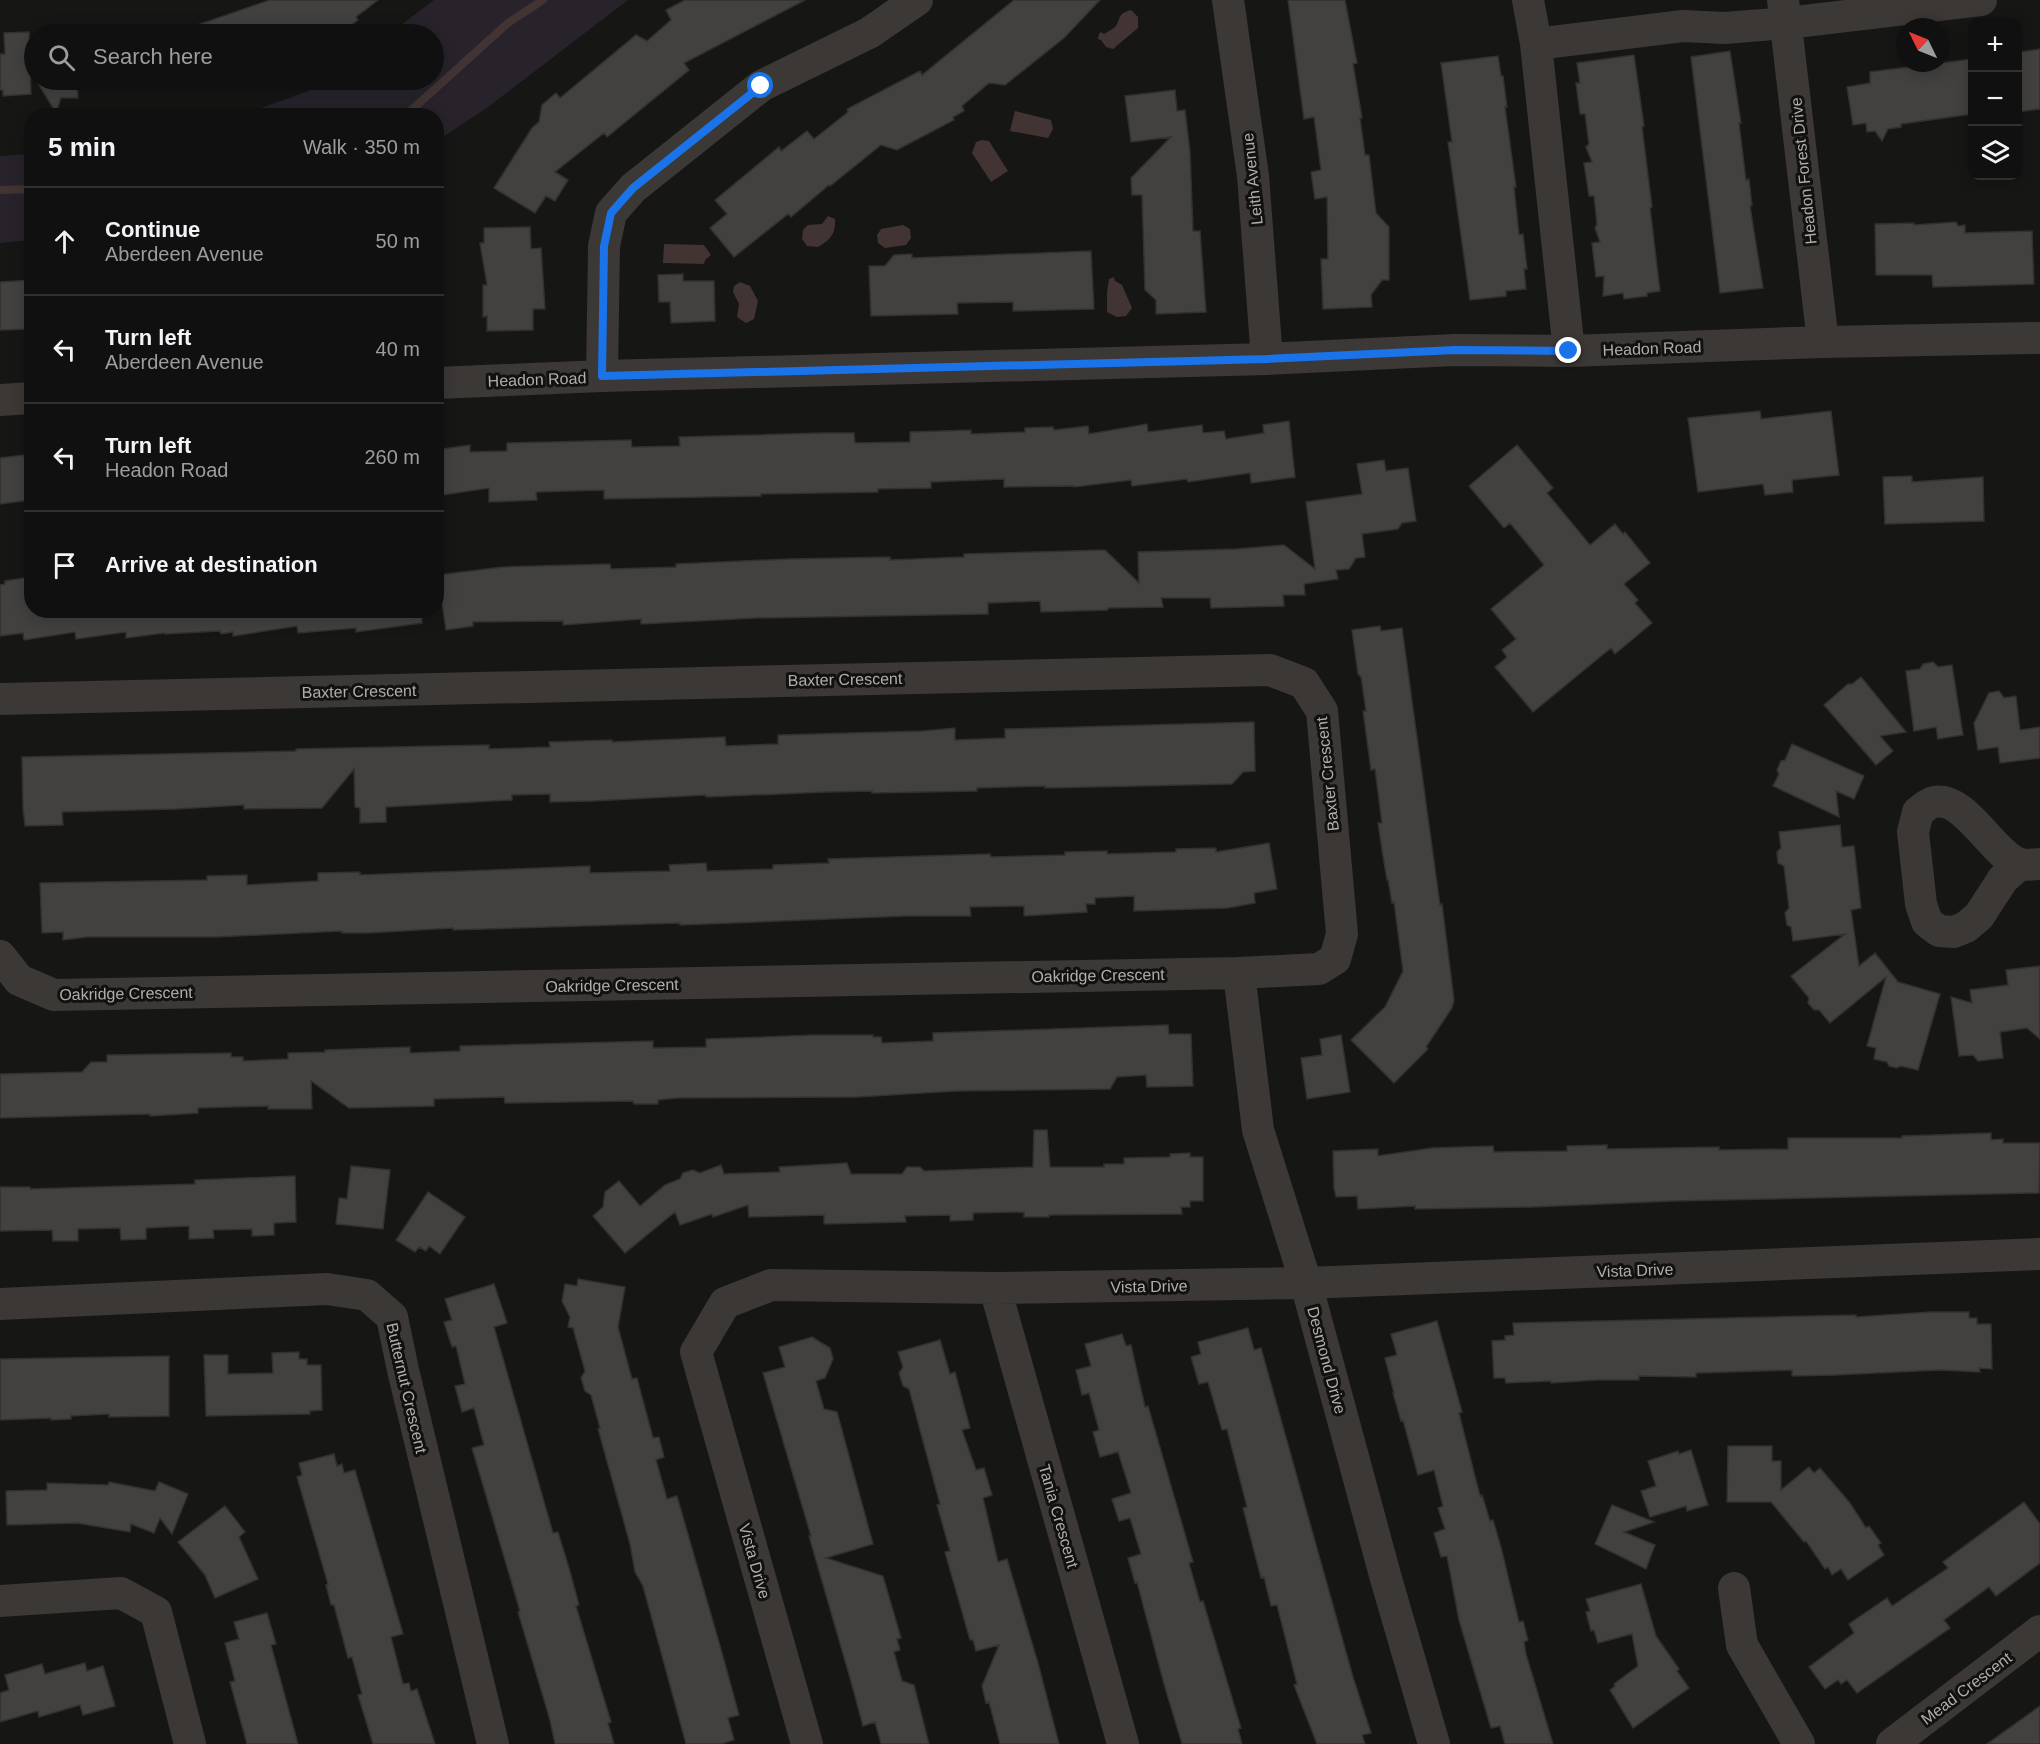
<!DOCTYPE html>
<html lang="en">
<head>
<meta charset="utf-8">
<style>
	body { margin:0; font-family:Arial,sans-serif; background:#191919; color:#f1f3f6 }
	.controls { position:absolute; right:18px; top:18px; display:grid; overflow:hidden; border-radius:12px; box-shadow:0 3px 15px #0003 }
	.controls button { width:54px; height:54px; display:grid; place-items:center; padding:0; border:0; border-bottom:2px solid #303030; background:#101010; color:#f1f3f6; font:30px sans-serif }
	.compass { position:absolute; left:1896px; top:18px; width:54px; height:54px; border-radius:50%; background:#101010; box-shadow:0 3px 15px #0003; rotate:313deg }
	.stop { position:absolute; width:18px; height:18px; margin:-14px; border:4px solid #1a73e8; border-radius:50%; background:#fff }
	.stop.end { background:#1a73e8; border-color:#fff; box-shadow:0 2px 6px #0008 }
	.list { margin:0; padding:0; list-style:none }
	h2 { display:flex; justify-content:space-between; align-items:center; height:78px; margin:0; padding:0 24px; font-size:26px }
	h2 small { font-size:20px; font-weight:400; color:#9c9d9f }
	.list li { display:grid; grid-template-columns:39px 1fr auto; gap:18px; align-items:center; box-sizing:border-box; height:108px; padding:0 24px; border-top:2px solid #303030 }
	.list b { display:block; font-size:22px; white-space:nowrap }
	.list p { margin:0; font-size:20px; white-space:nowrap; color:#9c9d9f }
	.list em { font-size:20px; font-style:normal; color:#9c9d9f }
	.icon { flex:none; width:33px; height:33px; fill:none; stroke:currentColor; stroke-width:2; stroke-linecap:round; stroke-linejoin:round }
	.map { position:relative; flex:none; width:2040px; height:1744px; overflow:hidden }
	.search { position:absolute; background:#101010; box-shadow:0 3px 15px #0003; left:24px; top:24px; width:420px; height:66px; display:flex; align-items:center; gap:15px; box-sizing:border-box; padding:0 21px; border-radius:33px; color:#9c9d9f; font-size:22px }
	.panel { position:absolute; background:#101010; box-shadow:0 3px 15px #0003; left:24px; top:108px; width:420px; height:510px; border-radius:24px }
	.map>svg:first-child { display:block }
</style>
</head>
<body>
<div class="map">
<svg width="2040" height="1744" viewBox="0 0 2040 1744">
	<rect width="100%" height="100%" fill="#161615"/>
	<path fill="#28232b" d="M434 0H628L488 107 437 141 436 116 241 115 323 86 331 80H434V34H389Z
		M31 154V240L0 243V156Z"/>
	<path fill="#423433" d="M1131 10 1138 17V28L1113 49 1106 47 1101 40 1098 39 1099 34 1101 32 1104 34C1108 31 1115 29 1117 24 1121 15 1120 13 1131 10Z
		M1015 111 1051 120 1053 129 1048 138 1010 131Z
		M982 140 989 141 1008 171 991 182 972 153 976 142Z
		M828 216 835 219C836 233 831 240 818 247L807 246 802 239 803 230 808 225 822 224Z
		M903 225 910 229 911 238 906 245 885 248 878 243 877 235 881 229Z
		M664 244 704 245 711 255 705 260 704 264 663 263Z
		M1114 277 1115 281 1122 285 1132 308 1126 316 1117 317 1107 312V293L1109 279Z
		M740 282 750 286 758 301 754 319 746 323 737 317 739 304 733 292 734 286Z"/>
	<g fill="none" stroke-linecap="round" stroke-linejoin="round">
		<path stroke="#423433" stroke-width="8" d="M405 116 508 23 543 0
			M0 190 32 189"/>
	</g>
	<path fill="#43413f" stroke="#32312f" stroke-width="1.5" d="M270 0H378L356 17 358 20 339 34H180V31Z
		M685 0H805L684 63 689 70 607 137 604 133 555 172 568 180 555 201 546 196 535 213 494 188 532 128 539 122 542 105 556 93 560 98 636 35 647 41 671 20 666 10Z
		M1014 0H1100L1064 38 1005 85 989 83 962 106 964 111 953 117 954 120 897 150 881 145 830 186 829 185 791 217 788 214 734 257 710 228 727 214 715 200 779 147 781 151 807 131 814 139 848 112 847 109 920 71 922 75Z
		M1288 0H1345L1357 63 1353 64 1362 118H1360L1365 155H1369L1376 213 1389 227V280H1382L1371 295 1372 307 1323 309 1321 259H1328L1327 197 1315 199 1311 172 1321 170 1314 117 1304 119Z
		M29 32 31 94 3 96V90H0V54H5L4 33Z
		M2040 49V109L2018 112V63L2021 62 2020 52Z
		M1730 51 1741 123H1739L1746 180 1749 179 1752 206H1750L1763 288 1720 293 1691 57Z
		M1634 55 1644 126 1642 127 1652 207 1650 208 1660 291 1647 293V296L1624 299 1623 293 1603 296 1604 276 1596 277 1592 243 1600 242 1595 228 1597 224 1594 196H1589L1584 163 1592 162 1586 147 1589 144 1585 114H1580L1576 83H1580L1577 63Z
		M1498 56 1501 76H1503L1507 107H1505L1516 187H1514L1519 235 1523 234 1527 269H1524L1526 289 1506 291V296L1470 300 1448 142H1452L1441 63Z
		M1972 59V114L1901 124V127L1888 129 1882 141 1875 131 1867 132 1866 123 1853 125 1847 87 1870 83V72Z
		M36 80H77L78 98H61L56 113Z
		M1175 90 1177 111 1185 110 1190 152 1193 231H1200L1206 312 1156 314V300L1145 290 1142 195H1132L1131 178 1171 137 1131 142 1125 96Z
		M1956 222 1958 226 1965 225V233L2032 231 2034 284 1933 287 1932 275H1876L1875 224 1914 223V225Z
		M530 227 531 249 541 248 545 309H533V330L487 331V316L483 317V285H487L480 243H484V228Z
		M1091 251 1094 309 1013 311V302L957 303 958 314 871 316 869 266H885L894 255 912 254V258Z
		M683 274V281H714L715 321 671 323 670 302H659L658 275Z
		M32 280V329L0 330V282Z
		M1760 411 1761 419 1831 411 1839 475 1792 480 1793 492 1765 495 1763 484 1698 492 1688 418Z
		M1289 421 1295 477 1251 483 1250 473 1188 482 1187 479 1132 486 1131 480 1074 487V486L1004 487V479L931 482V488L878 489V492L761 494V496L604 499V490L536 492 537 500 489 502V488L436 496V450L470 445V452L507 451V443L631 440 632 447 680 446 679 437 823 433H854L855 443 910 442V432L971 430V434L1025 432V428L1053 427 1054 430 1088 426 1089 434 1147 424 1148 432 1202 425 1203 433 1224 431 1226 439 1264 433 1263 425Z
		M1517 445 1553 488 1547 493 1590 545 1615 524 1623 534 1625 532 1650 563 1624 584 1638 600 1635 603 1652 623 1615 654 1611 648 1533 712 1495 667 1507 657 1502 650 1516 639 1491 609 1544 565 1510 523 1504 528 1469 486Z
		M24 455 30 500 0 504V458Z
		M1384 460 1386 471 1408 468 1416 521 1402 523 1398 529 1362 534 1365 557 1356 558 1349 569 1336 570 1338 579 1304 584 1305 595H1283L1284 606 1211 608 1210 598H1161L1163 607 1108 608V610L1041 612 1040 601 988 603V614L756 618 641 624V619L563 625V621L473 622V626L446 630 438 575 503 567 610 564 611 569 676 567V564L789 559 890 557V560L964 557V554L1105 550 1139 583 1138 552 1237 549 1284 545 1315 569 1306 502 1362 494 1357 464Z
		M1912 476V482L1983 477 1984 521 1885 524 1883 477Z
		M24 578 25 581 32 580V610H421L422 623 356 632V628L298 633 297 626 233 636V632L221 634 220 631 165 634 164 633 126 638V632L76 639 75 632 24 640 23 633 0 636V585L5 584V581Z
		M1380 626 1381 631 1402 628 1440 905 1442 904 1454 1000 1452 1008 1426 1047 1428 1049 1394 1083 1351 1040 1385 1007 1403 971 1394 902 1392 903 1388 880H1387L1382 850 1378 823H1382L1375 769 1371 770 1363 711H1366L1361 677 1358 674 1352 630Z
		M1933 662 1938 667 1952 665 1963 735 1938 739 1936 727 1914 731 1906 671 1920 669 1923 664Z
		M1861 677 1906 732 1880 736 1893 751 1876 765 1824 705 1848 684H1852Z
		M1999 691 2004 698 2016 696 2020 730 2040 727V758L2000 763 1998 747 1978 750 1974 723 1989 693Z
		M1254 722 1255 771 1243 772 1232 784 1045 788V786L977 788V791L872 793V791L827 792 706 797V795L593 801 550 802V794L512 795V800L386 807V822L360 823V808L355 807 354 769 322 808 244 809V805L176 809 62 812 63 825 25 826 23 808 22 757 296 751V749L439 746 489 745V749L550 747 549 742 612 740V742L725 737 726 746 778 744V735L923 731 955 728V740L1005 738V729Z
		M1792 744 1864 776 1854 799 1836 791 1839 817 1773 786 1779 774 1777 770 1781 761 1785 760Z
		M1840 825 1842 847 1854 846 1861 908 1851 910 1859 966 1875 953 1898 982 1940 994 1918 1070 1901 1066 1897 1068 1889 1066 1887 1062 1874 1059 1876 1048 1867 1046 1886 977 1830 1023 1819 1010H1814L1808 1003 1809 998 1791 976 1845 934 1793 941 1791 927 1787 925 1785 913 1789 908 1784 866 1778 863 1777 852 1781 848 1779 832Z
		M1269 843 1277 889 1254 893 1255 903 1228 908 1134 911V896L1095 898V904H1086L1087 912 1024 916V906L970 907 971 916H905L680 925V923L453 930V928L368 933H342V931L215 937H87L63 940V932L42 933 40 883 207 880V876L247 875V885L318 881V873L360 872V875L590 866V873L670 871 669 865 706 863 707 871 773 869V865L829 863 828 859 990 854 991 857 1065 855V852L1107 851V854L1176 852V849L1216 848V852Z
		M2040 966V1039L2027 1028 2000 1032 2003 1058 1978 1061 1973 1055 1959 1056 1951 997 1972 1003 1970 990 2008 985 2006 970Z
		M1168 1025 1169 1034H1191L1193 1086 1147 1087 1146 1075 1117 1077 1110 1089 956 1091 857 1097 677 1098 658 1100V1104H634L633 1101 505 1103 504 1097 434 1099V1106L349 1108 311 1081 312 1109H268V1106L198 1108V1113L150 1116V1114L0 1118V1074L82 1072 91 1062H107V1055L231 1053V1057H243V1061L288 1059V1053L325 1052V1050L410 1047V1053L460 1051V1046L653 1041V1048L706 1047V1039L816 1035H873V1037H881L882 1043 933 1041V1033Z
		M1341 1035 1350 1092 1307 1099 1301 1058 1322 1055 1320 1039Z
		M1034 1130H1047L1050 1167H1104V1164H1124V1158L1170 1157V1154L1190 1153V1157H1203V1201H1190V1207H1181L1182 1214 1049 1215V1217H1024V1212L973 1213V1220L950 1221V1215L905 1216 906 1222 824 1224V1215L749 1217 748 1205 713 1217 712 1214 680 1225 675 1212 625 1253 593 1216 603 1207 605 1192 619 1181 640 1206 665 1185 680 1179 683 1173 693 1170 700 1173 721 1165 724 1174 780 1172 779 1167 847 1163 851 1174H902L907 1167H920L924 1171 1033 1167Z
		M1991 1133V1140L2003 1139V1143H2040L2039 1193 1674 1201 1532 1207 1415 1209V1206L1358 1209 1357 1196 1336 1197 1334 1188 1333 1151 1378 1149V1156L1432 1148 1493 1146 1494 1152 1567 1151V1146L1607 1145V1149L1719 1147V1150L1788 1149V1138H1902V1136Z
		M351 1166 390 1170 383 1229 336 1224 339 1198 347 1199Z
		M295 1176 296 1222 274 1223V1235L252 1236V1229L213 1230 214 1238 189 1239V1226L146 1228V1239L121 1240 120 1228 78 1229V1241H53L52 1230 0 1231V1187H30V1189L195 1184V1180Z
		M428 1192 465 1217 440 1254 429 1246 426 1251 419 1247 415 1252 396 1240Z
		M578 1279 625 1287 618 1327 632 1379 637 1378 653 1438 659 1437 664 1457 656 1460 667 1499 677 1496 724 1660 739 1715 728 1718 734 1740 721 1744H686L643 1586 635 1572 630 1544 598 1429 600 1428 591 1395 585 1391 581 1378 585 1371 573 1328 568 1327 570 1317 562 1301 565 1284 577 1286Z
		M494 1284 507 1323 494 1327 553 1533 558 1532 569 1568 579 1605 576 1606 611 1722 608 1723 614 1744H555L550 1720 518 1612 520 1611 472 1448 484 1445 474 1408 462 1412 455 1386 465 1384 456 1346 452 1347 444 1322 452 1320 445 1299Z
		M1931 1312H1969V1318H1977V1324H1991L1992 1369 1979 1368 1980 1372 1939 1370 1834 1375 1792 1376V1370L1696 1373V1377L1639 1376V1380H1596L1551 1383V1381L1506 1383 1505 1378H1494L1492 1341 1505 1340V1336L1514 1335 1513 1323 1856 1315V1317Z
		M1437 1321 1462 1412 1459 1413 1462 1425 1480 1496 1482 1495 1490 1521 1493 1520 1501 1547 1519 1622 1523 1621 1528 1640 1524 1642 1526 1654 1553 1744H1505L1500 1726 1491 1728 1459 1620 1447 1556 1441 1557 1434 1533 1445 1529 1438 1508 1443 1506 1434 1470 1418 1475 1403 1420 1401 1421 1393 1393H1394L1385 1358 1397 1355 1391 1334Z
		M1248 1328 1254 1350 1261 1348 1353 1677 1371 1733 1362 1735 1365 1744H1317L1294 1685 1297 1684 1277 1605 1271 1606 1264 1577 1261 1578 1243 1508 1247 1507 1227 1429 1222 1430 1208 1382 1199 1384 1191 1357 1201 1354 1198 1342Z
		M1122 1334 1126 1346 1131 1345 1145 1407 1148 1406 1193 1562 1189 1563 1200 1602 1203 1601 1241 1728 1238 1729 1242 1744H1182L1164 1684 1137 1582 1135 1583 1128 1558 1141 1554 1130 1518 1119 1521 1112 1499 1131 1493 1118 1452 1100 1457 1093 1432 1099 1430 1089 1393 1082 1395 1076 1370 1091 1366 1085 1344Z
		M812 1337 830 1348 833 1359 825 1378 816 1381 824 1409 837 1412 873 1544 826 1558 883 1576 901 1638 897 1639 900 1650 894 1652 902 1681 914 1685 929 1744H881L875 1722 863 1726 850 1678 809 1536H811L763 1373 785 1367 779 1347Z
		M940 1340 950 1374 955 1372 970 1428 962 1430 976 1470 984 1468 992 1495 983 1498 998 1562 1007 1559 1038 1663 1059 1744H1000L989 1702 986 1703 982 1686 999 1645 976 1651 973 1640H970L945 1552 950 1551 937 1505 940 1504 909 1389 903 1386 899 1373 903 1367 898 1352Z
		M299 1352V1359H307V1365H321L322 1410 310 1411V1414L206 1416 204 1355H228V1374L273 1373 272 1353Z
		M169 1356V1416L109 1417V1414L71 1416V1419L51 1420V1418L0 1420V1359Z
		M1728 1446H1772V1461H1781V1490L1809 1467 1814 1473 1820 1468 1850 1503 1866 1528 1869 1526 1881 1543 1878 1545 1884 1555 1848 1580 1841 1569 1832 1575 1828 1567 1825 1569 1806 1541 1804 1542 1771 1502H1727Z
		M1691 1450 1708 1505 1687 1511 1686 1506 1650 1517 1641 1491 1656 1486 1648 1461 1678 1451 1679 1454Z
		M334 1454 337 1466 342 1464 344 1473 355 1470 403 1634 391 1637 403 1684 409 1683 411 1691 417 1689 435 1744H373L358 1695 362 1694 352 1657 348 1658 334 1605H331L326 1585 328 1584 297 1477 302 1475 299 1463Z
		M109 1482 155 1491 159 1482 188 1494 172 1534 160 1518 154 1533 131 1524 130 1532 77 1523 7 1525 6 1491 47 1490V1483L108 1485Z
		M2024 1502 2040 1524V1563L1996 1596 1989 1587 1944 1620 1950 1628 1857 1693 1847 1680 1841 1684 1838 1680 1825 1689 1809 1667 1854 1633 1849 1624 1887 1598 1892 1606 1948 1568 1943 1562Z
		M1612 1505 1654 1522 1624 1532 1655 1545 1646 1569 1595 1544Z
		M225 1506 245 1532 239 1537 258 1579 215 1598 205 1575 178 1542Z
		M1641 1584 1656 1636 1679 1669 1677 1671 1689 1688 1633 1728 1610 1690 1615 1686 1614 1684 1638 1666 1632 1634 1598 1643 1594 1630 1591 1631 1586 1612 1590 1611 1586 1599Z
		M267 1613 276 1644 271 1645 298 1744H247L230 1682 235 1681 225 1643 239 1639 234 1622Z
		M85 1663 87 1671 103 1666 115 1706 83 1715 80 1705 39 1717 38 1711 0 1722V1693L9 1690 5 1675 42 1664 45 1674Z
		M2040 1706V1744H1987Z"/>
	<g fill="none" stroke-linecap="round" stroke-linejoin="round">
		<path stroke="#3b3836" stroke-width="32" d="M1228 0 1253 176 1267 359
			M1528 0 1536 44 1569 351
			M1783 0 1823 342
			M1536 44 1683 26 1725 28 1787 23 1981 0
			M602 376 604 246 611 213 633 188 761 86 869 33 917 0
			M436 383 602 376 1267 359 1455 350 1569 351 1823 342 2040 338
			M0 400 32 398
			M0 699 1270 670 1304 683 1322 711 1342 934 1335 959 1319 969 1239 973 54 995 19 980 0 956
			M2020 864 2003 879 1979 916 1966 927 1954 932 1939 931 1927 922 1921 904 1913 832 1918 812C1922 809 1929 803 1934 802 1966 795 1994 858 2021 864 2026 866 2034 864 2040 864
			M1239 973 1258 1130 1306 1283 1385 1575 1434 1744
			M995 1288 1123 1744
			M0 1304 327 1289 367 1295 392 1317 403 1370 493 1744
			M1734 1588 1742 1645 1799 1744
			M0 1601 121 1593 156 1612 190 1744
			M807 1744 696 1352 725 1303 771 1285 995 1288 1306 1283 2040 1254
			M1892 1744 2040 1631"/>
	</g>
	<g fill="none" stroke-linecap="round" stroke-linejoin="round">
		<path stroke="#1a73e8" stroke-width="8" d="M761 86 633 188 611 213 604 246 602 376 1267 359 1455 350 1569 351"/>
	</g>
	<g text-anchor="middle" stroke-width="6" stroke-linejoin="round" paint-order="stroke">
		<g font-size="16" fill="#b5aca8" stroke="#111110">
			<text transform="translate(1803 171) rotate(-96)" y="6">Headon Forest Drive</text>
			<text transform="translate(1252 179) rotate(-96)" y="6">Leith Avenue</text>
			<text transform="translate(1652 348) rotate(-2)" y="6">Headon Road</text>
			<text transform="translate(537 379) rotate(-2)" y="6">Headon Road</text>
			<text transform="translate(845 679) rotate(-1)" y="6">Baxter Crescent</text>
			<text transform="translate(359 691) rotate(-1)" y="6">Baxter Crescent</text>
			<text transform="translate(1327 774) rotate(-96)" y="6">Baxter Crescent</text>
			<text transform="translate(1098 975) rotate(-1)" y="6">Oakridge Crescent</text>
			<text transform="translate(612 985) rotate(-1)" y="6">Oakridge Crescent</text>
			<text transform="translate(126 993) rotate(-1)" y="6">Oakridge Crescent</text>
			<text transform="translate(1635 1270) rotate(-2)" y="6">Vista Drive</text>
			<text transform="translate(1149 1286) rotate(-1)" y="6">Vista Drive</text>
			<text transform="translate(1327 1360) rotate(75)" y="6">Desmond Drive</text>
			<text transform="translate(407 1388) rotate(77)" y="6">Butternut Crescent</text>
			<text transform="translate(1059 1516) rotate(74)" y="6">Tania Crescent</text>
			<text transform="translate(755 1561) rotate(74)" y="6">Vista Drive</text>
			<text transform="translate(1966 1688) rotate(-37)" y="6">Mead Crescent</text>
		</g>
	</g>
</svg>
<div class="controls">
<button>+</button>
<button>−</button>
<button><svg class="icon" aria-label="layers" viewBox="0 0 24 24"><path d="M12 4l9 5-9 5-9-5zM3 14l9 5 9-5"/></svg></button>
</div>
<svg class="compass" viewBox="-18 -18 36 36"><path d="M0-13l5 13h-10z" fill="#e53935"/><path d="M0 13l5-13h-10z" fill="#9c9d9f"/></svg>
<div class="stop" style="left:761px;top:86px"></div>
<div class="stop end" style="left:1569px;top:351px"></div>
<div class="search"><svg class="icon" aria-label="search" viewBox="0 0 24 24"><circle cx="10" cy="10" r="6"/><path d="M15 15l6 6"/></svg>Search here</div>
<section class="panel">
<h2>5 min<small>Walk · 350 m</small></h2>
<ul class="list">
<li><svg class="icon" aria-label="ahead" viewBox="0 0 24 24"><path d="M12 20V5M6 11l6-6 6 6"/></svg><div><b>Continue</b><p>Aberdeen Avenue</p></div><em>50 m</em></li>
<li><svg class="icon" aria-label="left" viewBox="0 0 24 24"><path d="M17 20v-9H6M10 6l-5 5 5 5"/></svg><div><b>Turn left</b><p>Aberdeen Avenue</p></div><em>40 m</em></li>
<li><svg class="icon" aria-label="left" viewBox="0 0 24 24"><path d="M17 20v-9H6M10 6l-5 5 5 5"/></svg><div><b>Turn left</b><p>Headon Road</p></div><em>260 m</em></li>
<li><svg class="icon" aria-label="arrive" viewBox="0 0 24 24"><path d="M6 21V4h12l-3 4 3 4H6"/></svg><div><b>Arrive at destination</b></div></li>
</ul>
</section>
</div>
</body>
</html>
